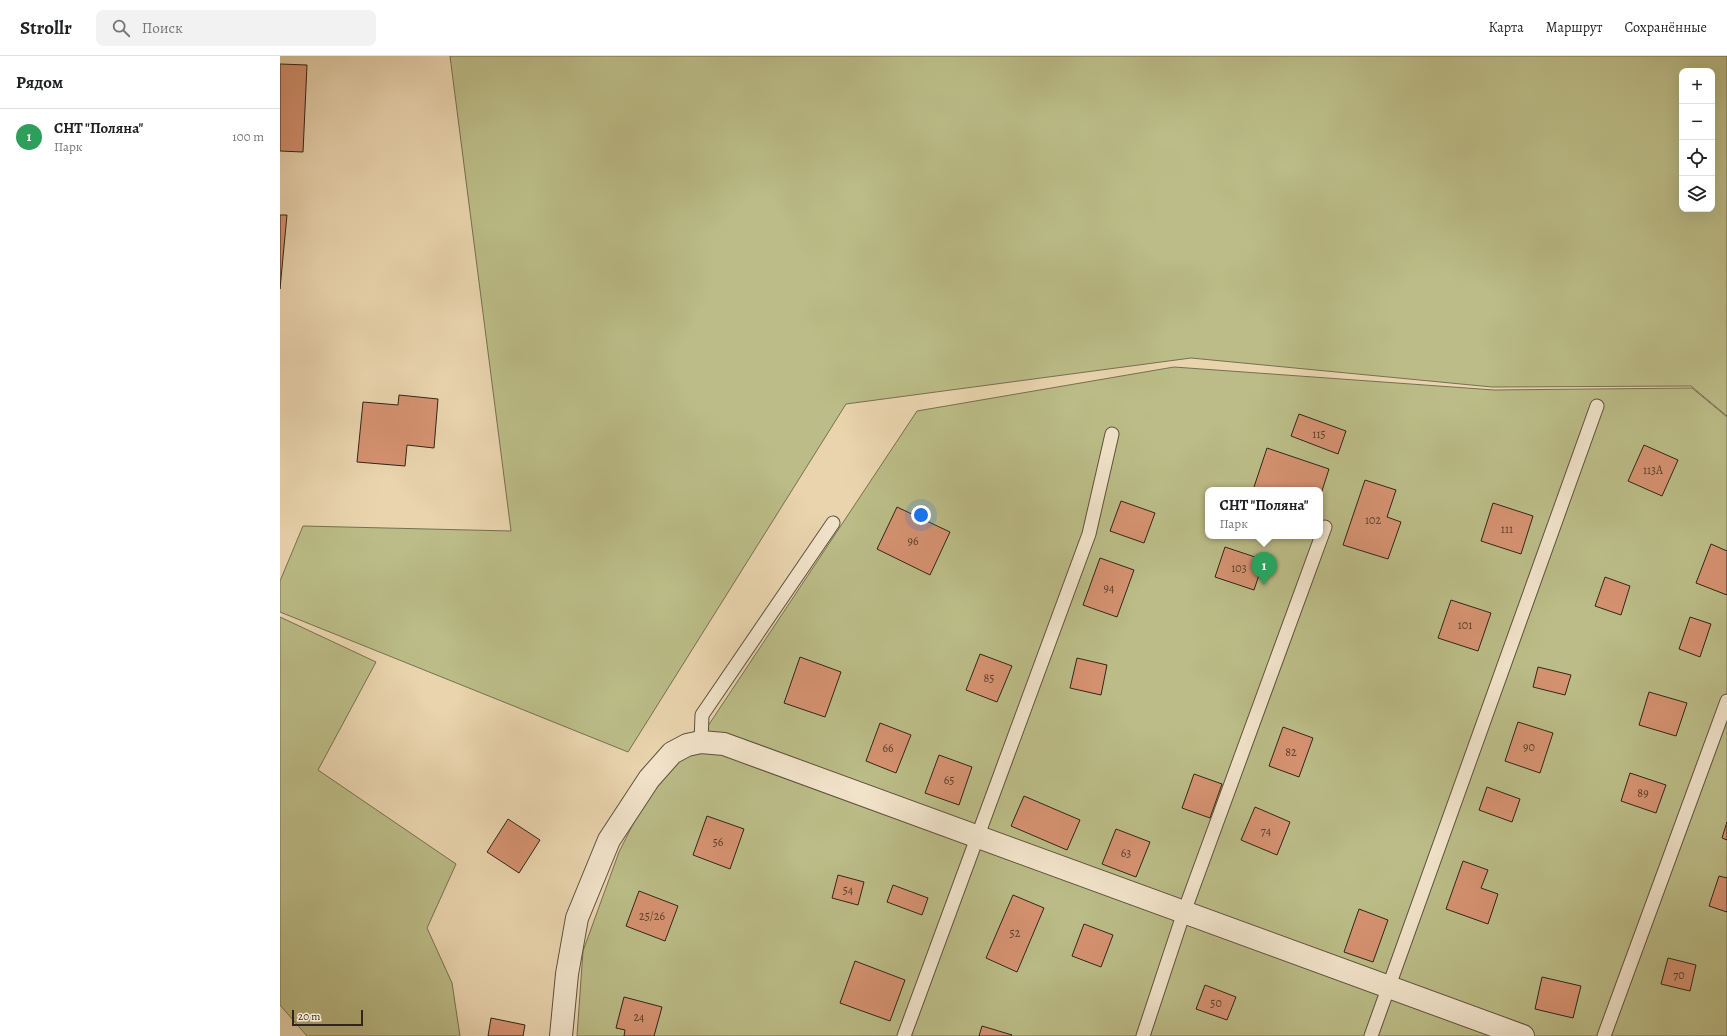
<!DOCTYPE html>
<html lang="ru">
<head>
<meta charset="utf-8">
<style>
	body { margin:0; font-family:Alegreya,serif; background:#f2f2f2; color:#202124 }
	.controls { position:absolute; right:12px; top:12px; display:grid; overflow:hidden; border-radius:8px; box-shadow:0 4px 16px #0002 }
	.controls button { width:36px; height:36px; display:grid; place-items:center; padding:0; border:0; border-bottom:1px solid #e0e0e0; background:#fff; color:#202124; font:20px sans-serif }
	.scale { position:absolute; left:12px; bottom:10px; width:71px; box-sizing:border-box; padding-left:4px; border:2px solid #302519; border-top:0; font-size:11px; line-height:14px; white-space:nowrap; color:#302519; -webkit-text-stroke:3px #f1e3ca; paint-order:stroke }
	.you { position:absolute; left:641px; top:459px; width:14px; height:14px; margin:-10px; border:3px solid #fff; border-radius:50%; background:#1a73e8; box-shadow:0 0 0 6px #1a73e833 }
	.badge { display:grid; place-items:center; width:26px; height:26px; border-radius:50%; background:#d93025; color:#fff; font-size:13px; font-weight:700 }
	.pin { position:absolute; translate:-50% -33px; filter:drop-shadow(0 1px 2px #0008) }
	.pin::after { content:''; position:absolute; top:21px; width:14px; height:12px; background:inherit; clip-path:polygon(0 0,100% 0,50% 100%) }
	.popup { position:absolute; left:925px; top:431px; width:118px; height:52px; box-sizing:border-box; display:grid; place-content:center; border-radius:8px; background:#fff; filter:drop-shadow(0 1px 3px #0005); font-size:13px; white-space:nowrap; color:#757577 }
	.popup b { font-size:15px; color:#202124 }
	.popup::after { content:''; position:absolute; left:50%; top:100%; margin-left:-8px; border:8px solid transparent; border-top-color:#fff }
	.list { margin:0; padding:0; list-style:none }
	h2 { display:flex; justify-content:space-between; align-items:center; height:52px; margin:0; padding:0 16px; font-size:17px }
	h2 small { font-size:13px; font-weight:400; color:#757577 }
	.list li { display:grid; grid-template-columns:26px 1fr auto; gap:12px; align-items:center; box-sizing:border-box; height:56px; padding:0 16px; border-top:1px solid #e0e0e0 }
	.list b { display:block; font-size:15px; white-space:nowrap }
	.list p { margin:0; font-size:13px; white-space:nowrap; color:#757577 }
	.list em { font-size:13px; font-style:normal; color:#757577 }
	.icon { flex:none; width:22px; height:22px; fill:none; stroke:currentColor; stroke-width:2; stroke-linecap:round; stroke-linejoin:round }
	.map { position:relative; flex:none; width:1447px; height:980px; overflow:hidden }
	header { display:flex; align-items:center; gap:24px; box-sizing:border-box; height:56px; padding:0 20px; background:#fff; border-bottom:1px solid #e0e0e0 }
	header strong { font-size:19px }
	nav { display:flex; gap:22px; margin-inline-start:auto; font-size:14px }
	.search { width:280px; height:36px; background:#f2f2f2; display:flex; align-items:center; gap:10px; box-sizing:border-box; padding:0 14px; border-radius:8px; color:#757577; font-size:15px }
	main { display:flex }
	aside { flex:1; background:#fff }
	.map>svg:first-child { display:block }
</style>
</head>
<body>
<header>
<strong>Strollr</strong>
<div class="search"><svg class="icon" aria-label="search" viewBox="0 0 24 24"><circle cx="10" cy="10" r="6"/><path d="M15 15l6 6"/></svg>Поиск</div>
<nav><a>Карта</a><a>Маршрут</a><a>Сохранённые</a></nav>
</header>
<main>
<aside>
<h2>Рядом<small></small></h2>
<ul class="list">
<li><span class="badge" style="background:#2e9e5b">1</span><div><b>СНТ &quot;Поляна&quot;</b><p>Парк</p></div><em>100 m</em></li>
</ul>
</aside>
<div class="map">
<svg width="1447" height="980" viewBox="0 0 1447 980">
	<rect width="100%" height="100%" fill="#e9d4ae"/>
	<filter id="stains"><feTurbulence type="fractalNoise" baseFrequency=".005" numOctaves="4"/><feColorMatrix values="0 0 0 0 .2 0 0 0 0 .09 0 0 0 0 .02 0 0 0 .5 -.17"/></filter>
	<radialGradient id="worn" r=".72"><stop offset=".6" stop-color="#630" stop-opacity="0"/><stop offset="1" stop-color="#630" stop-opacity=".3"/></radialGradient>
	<path fill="#bbbc87" stroke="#767050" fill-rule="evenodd" d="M170 0H1447V360L1411 330 1212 331 911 302 566 348 348 696 0 556V525L23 470 231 475ZM1402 15H1432V153H1402Z
		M894 311 1214 334 1412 332 1447 361V980H297L303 895 339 796 374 726 410 697 637 355ZM928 434H1040V480H928Z
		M0 561 96 606 38 714 176 808 147 872 172 927 180 980H27L0 949Z"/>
	<path fill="#d59271" stroke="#302519" d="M0 8 27 9 23 96 0 95Z
		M0 159H7L0 233Z
		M119 339 158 343 154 392 127 389 125 410 77 406 83 346 118 349Z
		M1019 358 1066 375 1058 398 1011 380Z
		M1364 389 1398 404 1382 440 1348 425Z
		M987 392 1049 413 1040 441V434H973Z
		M1085 424 1116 434 1107 461 1121 466 1108 503 1063 489Z
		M841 445 875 457 864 487 830 475Z
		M1213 447 1253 460 1241 498 1201 485Z
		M617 451 670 476 650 519 597 493Z
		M1431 488 1447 495V539L1416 527Z
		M945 491 984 504 974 534 935 521Z
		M820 502 854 514 837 561 803 549Z
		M1325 521 1350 530 1341 559 1315 550Z
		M1171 544 1211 557 1198 595 1158 582Z
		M1410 561 1431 568 1420 601 1399 593Z
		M700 598 732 610 717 646 686 634Z
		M520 601 561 616 545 661 504 647Z
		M797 602 827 609 821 639 790 632Z
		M1258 611 1291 619 1285 639 1253 631Z
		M1369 636 1407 647 1396 680 1359 669Z
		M1238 666 1273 677 1260 717 1225 705Z
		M600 667 631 679 616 717 586 705Z
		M1003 671 1033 682 1019 721 989 710Z
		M659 699 692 711 679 749 645 737Z
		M1350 717 1386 729 1376 757 1341 745Z
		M914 718 942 728 930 762 902 752Z
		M1207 731 1240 743 1232 766 1199 754Z
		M744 740 800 764 787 794 731 770Z
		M975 751 1010 766 997 799 961 784Z
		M427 760 464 773 450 813 413 799Z
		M228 763 260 784 239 817 207 796Z
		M1447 766V784L1442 782Z
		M836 773 870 786 856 821 822 808Z
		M1183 805 1208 814 1201 832 1218 838 1208 868 1166 853Z
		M558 819 584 826 578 849 552 842Z
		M1439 820 1447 822V856L1429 850Z
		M613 829 648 842 642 859 607 846Z
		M359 835 398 850 385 885 346 870Z
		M733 839 764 852 737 916 706 902Z
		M1079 853 1108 864 1093 906 1064 896Z
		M804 868 833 879 821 911 792 900Z
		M1388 902 1416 909 1410 935 1381 928Z
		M575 905 625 924 610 965 560 947Z
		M1262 921 1301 930 1293 962 1255 953Z
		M925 929 956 941 947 964 916 953Z
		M344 941 382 951 374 980H344L345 974 336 972Z
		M211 962 245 969 243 980H208Z
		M702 970 732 979 731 980H699Z"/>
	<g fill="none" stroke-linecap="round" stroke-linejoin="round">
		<g stroke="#5e513e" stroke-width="15">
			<path id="service" d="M421 686 422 659 553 467
				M624 980 809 478 832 378
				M863 980 904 856 1045 471
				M1091 980 1317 350
				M1324 980 1447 645"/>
		</g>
		<g stroke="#5e513e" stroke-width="24">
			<path id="minor" d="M281 980 287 918 297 862 329 784 369 723 392 697 407 689 421 686 444 688 1243 980"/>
		</g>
		<use href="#service" stroke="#f1e3ca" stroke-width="13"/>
		<use href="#minor" stroke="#f1e3ca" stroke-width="22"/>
	</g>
	<g text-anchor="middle" stroke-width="3.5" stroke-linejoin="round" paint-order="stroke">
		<g font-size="12" fill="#59402f">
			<text x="1039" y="382">115</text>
			<text x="1373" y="418">113А</text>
			<text x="1093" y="468">102</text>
			<text x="1227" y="477">111</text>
			<text x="633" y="489">96</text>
			<text x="959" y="516">103</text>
			<text x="829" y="536">94</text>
			<text x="1185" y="573">101</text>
			<text x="709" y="626">85</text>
			<text x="1249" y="695">90</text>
			<text x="608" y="696">66</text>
			<text x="1011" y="700">82</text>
			<text x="669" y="728">65</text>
			<text x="1363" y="741">89</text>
			<text x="986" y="779">74</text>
			<text x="438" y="790">56</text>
			<text x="846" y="801">63</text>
			<text x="568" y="838">54</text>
			<text x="372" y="864">25/26</text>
			<text x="735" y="881">52</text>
			<text x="1399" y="923">70</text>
			<text x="936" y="951">50</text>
			<text x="359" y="965">24</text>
		</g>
	</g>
	<rect width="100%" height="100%" filter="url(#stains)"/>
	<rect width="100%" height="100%" fill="url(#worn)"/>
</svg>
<div class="controls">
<button>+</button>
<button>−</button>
<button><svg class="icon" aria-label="locate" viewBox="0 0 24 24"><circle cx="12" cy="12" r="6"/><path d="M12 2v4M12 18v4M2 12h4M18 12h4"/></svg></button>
<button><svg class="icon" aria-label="layers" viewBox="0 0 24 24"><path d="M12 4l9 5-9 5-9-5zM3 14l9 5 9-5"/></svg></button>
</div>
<div class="scale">20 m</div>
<div class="you"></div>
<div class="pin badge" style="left:984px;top:529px;background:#2e9e5b">1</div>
<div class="popup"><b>СНТ &quot;Поляна&quot;</b>Парк</div>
</div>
</main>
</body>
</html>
